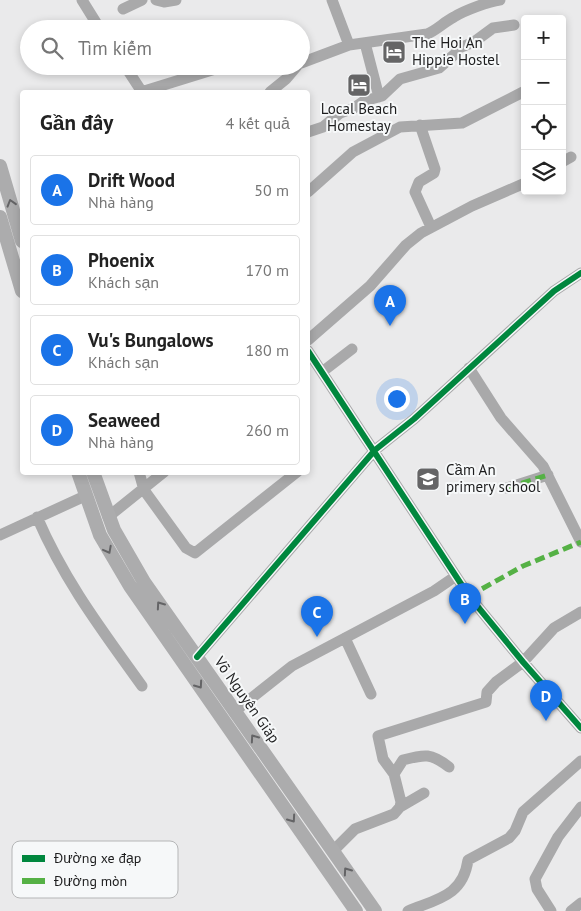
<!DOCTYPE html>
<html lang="vi">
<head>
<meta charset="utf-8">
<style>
	body { margin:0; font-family:"PT Sans",sans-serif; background:#f6f6f6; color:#222 }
	.controls { position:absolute; right:15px; top:15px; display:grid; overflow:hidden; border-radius:5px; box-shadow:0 2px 8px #0003 }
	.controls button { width:45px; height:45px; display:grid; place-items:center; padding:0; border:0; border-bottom:1px solid #e0e0e0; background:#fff; color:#222; font:25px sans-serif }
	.you { position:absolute; left:396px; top:398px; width:18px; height:18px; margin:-12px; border:4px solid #fff; border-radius:50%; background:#1a73e8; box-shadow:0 0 0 8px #1a73e833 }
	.badge { display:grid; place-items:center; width:32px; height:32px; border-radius:50%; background:#1a73e8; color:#fff; font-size:16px; font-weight:700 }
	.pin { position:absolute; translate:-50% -41px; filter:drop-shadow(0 1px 2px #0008) }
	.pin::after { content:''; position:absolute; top:26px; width:18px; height:15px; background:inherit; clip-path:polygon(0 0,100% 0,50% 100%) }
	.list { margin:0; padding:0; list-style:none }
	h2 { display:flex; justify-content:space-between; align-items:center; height:65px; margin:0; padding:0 20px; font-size:21px }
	h2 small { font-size:16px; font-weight:400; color:#767676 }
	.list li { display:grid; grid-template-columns:32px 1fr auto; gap:15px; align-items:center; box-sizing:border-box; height:70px; margin:0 10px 10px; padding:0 10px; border:1px solid #e0e0e0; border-radius:5px }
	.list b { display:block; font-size:19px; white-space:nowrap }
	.list p { margin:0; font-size:16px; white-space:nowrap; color:#767676 }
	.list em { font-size:16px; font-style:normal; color:#767676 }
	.icon { flex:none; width:28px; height:28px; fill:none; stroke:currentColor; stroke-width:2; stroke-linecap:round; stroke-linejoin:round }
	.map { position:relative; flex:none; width:581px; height:911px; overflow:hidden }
	.search { position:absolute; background:#fff; box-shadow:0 2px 8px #0003; left:20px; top:20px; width:290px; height:55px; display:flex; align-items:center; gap:12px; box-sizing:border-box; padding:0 18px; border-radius:28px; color:#767676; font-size:19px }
	.panel { position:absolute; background:#fff; box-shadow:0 2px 8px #0003; left:20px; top:90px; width:290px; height:385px; border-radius:5px }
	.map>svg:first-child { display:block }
</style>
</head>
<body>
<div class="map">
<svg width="581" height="911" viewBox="0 0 581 911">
	<rect width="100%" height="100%" fill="#eaeaeb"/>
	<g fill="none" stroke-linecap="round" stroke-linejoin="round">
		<path stroke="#a9a9aa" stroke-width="11" d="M82 0 100 29
			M156 0 164 2 176 0
			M332 0 349 45
			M123 9 142 0
			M365 43 379 97
			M301 63 349 45 427 34C437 30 444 22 454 17 463 11 490 1 500 0
			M125 66 142 92
			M141 92 225 66
			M270 92 286 79 297 66
			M420 125 435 169 434 173 419 182 415 192 431 227
			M308 132 323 127 340 113 354 108 364 101 382 96 400 79 439 68 455 54 459 48 474 42 493 28 514 25
			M562 162 571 157
			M308 192 353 152 400 127 462 123 525 91
			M308 340 370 286 406 245 421 233 472 206 525 183
			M308 351 469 596 523 662 581 728
			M469 368 501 418 543 466 581 542
			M322 372 352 349
			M139 472 144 490 186 548 195 553 297 472
			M507 488 548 475
			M37 517C65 582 102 630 142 686
			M108 517 164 472
			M0 535 85 496
			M345 638 371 694
			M197 657 375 450 414 419 554 291 581 273
			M235 711 292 666 434 591 456 576
			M394 774 403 760C425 754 431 753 449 767
			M400 807 424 793
			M333 851 355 829 394 814 400 807 401 802 394 774 383 759 378 736 486 702 487 692 496 682 523 662 554 628 581 612
			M408 911C437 899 463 896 468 860L509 838 515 831 523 812 581 761
			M551 911 537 889 535 879 558 837 581 807
			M571 911 581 903"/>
		<path stroke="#acacad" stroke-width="14" d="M0 166 22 241
			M0 217 22 291
			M78 472 100 535 130 586 356 911
			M93 472 114 530 144 582 375 911"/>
		<path stroke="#55b145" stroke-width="5" stroke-dasharray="10 5" stroke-linecap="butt" d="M507 488 548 475
			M469 596 523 566 581 542"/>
		<g stroke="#f6f8f9" stroke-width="9">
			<path id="cycleway" d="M308 351 469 596 523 662 581 728
				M197 657 375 450 414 419 554 291 581 273"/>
		</g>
		<use href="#cycleway" stroke="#00873e" stroke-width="6"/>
	</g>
	<defs><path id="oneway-chevron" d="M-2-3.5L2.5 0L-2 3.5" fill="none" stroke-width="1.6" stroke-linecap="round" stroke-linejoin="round" transform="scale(1.25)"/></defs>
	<g stroke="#646466">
		<use href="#oneway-chevron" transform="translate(11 203) rotate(-107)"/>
		<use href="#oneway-chevron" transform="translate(108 550) rotate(62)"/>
		<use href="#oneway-chevron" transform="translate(160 605) rotate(-125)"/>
		<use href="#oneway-chevron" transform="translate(199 685) rotate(55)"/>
		<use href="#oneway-chevron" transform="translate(254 738) rotate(-125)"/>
		<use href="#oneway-chevron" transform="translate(292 819) rotate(55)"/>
		<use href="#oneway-chevron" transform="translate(347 871) rotate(-125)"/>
	</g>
	<defs>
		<g id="hotel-square" transform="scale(1.25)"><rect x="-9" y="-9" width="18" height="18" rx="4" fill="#656566" stroke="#f6f8f9"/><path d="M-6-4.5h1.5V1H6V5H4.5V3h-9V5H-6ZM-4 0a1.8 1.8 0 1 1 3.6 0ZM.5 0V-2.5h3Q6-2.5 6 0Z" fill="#fff"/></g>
		<g id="school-square" transform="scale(1.25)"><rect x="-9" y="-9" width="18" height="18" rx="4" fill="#656566" stroke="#f6f8f9"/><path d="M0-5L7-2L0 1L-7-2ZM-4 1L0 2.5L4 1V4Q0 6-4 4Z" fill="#fff"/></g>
	</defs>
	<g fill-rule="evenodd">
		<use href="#hotel-square" x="394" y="52"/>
		<use href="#hotel-square" x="359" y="85"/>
		<use href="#school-square" x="428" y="479"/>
	</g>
	<g text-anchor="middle" stroke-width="4" stroke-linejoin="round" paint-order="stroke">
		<g font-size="15" fill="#1d1d1e" stroke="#f6f8f9" text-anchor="start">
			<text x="412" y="48">The Hoi An<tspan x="412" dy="17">Hippie Hostel</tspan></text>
			<text x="359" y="114" text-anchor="middle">Local Beach<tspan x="359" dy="17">Homestay</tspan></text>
			<text x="446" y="475">Cầm An<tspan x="446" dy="17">primery school</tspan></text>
		</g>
		<g font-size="15" fill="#1d1d1e" stroke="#f6f8f9">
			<text transform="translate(247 700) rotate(55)" y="5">Võ Nguyên Giáp</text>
		</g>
	</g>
	<rect x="12" y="841" width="166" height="57" rx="8" fill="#f6f8f9" stroke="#b5b6b7" stroke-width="1"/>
	<rect x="22" y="855" width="23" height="7" fill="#00873e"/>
	<rect x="22" y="878" width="23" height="6" fill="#55b145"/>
	<g font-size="14" fill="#1d1d1e">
		<text x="54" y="863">Đường xe đạp</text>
		<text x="54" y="886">Đường mòn</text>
	</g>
</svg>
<div class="controls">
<button>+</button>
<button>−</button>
<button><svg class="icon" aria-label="locate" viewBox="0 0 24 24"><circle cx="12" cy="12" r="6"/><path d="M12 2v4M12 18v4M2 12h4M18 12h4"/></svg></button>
<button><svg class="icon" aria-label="layers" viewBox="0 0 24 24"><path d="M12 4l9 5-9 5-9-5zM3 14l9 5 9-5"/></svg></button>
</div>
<div class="you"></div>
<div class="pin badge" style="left:390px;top:326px">A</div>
<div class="pin badge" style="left:465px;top:624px">B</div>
<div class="pin badge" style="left:317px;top:637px">C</div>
<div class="pin badge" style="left:546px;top:721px">D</div>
<div class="search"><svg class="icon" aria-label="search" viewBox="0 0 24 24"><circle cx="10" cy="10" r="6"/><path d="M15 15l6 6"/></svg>Tìm kiếm</div>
<section class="panel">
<h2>Gần đây<small>4 kết quả</small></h2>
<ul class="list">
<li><span class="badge">A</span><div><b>Drift Wood</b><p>Nhà hàng</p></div><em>50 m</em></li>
<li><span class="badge">B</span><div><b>Phoenix</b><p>Khách sạn</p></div><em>170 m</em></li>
<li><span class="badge">C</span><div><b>Vu's Bungalows</b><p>Khách sạn</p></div><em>180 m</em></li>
<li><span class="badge">D</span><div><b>Seaweed</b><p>Nhà hàng</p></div><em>260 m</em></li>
</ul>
</section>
</div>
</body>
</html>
